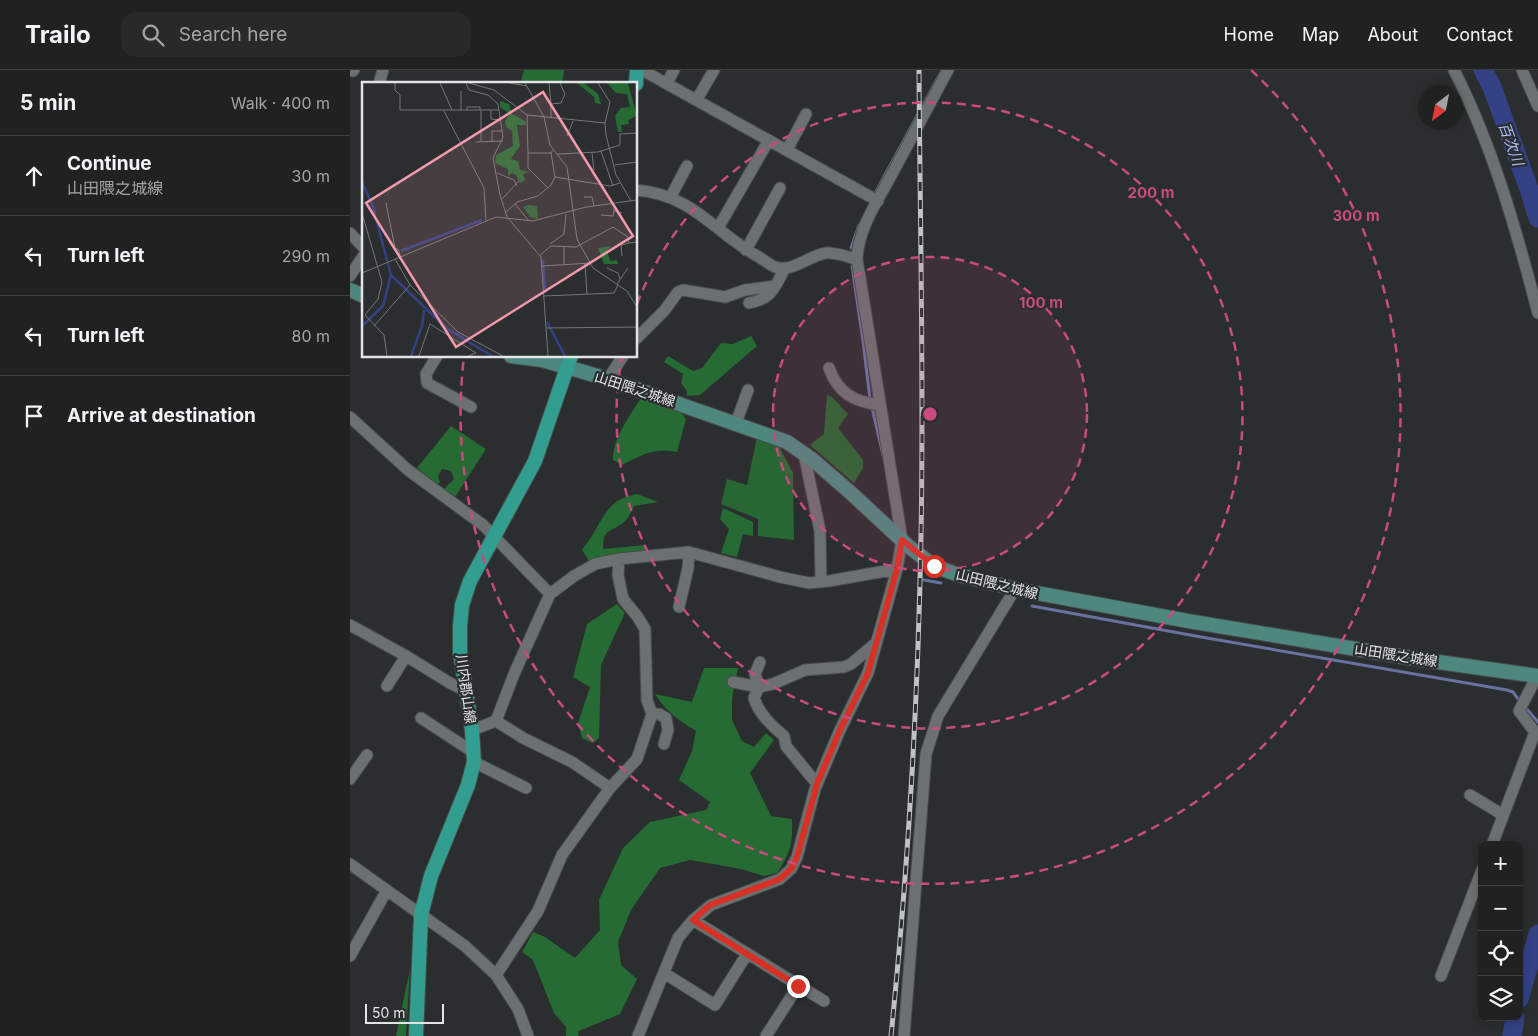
<!DOCTYPE html>
<html lang="en">
<head>
<meta charset="utf-8">
<style>
	body { margin:0; font-family:Inter,"Noto Sans JP",sans-serif; background:#282a2a; color:#f1f3f6 }
	.controls { position:absolute; right:15px; bottom:15px; display:grid; overflow:hidden; border-radius:10px; box-shadow:0 2px 8px #0003 }
	.controls button { width:45px; height:45px; display:grid; place-items:center; padding:0; border:0; border-bottom:1px solid #3d3f40; background:#202222; color:#f1f3f6; font:25px sans-serif }
	.compass { position:absolute; left:1068px; top:15px; width:45px; height:45px; border-radius:50%; background:#202222; box-shadow:0 2px 8px #0003; rotate:212deg }
	.scale { position:absolute; left:15px; bottom:12px; width:79px; box-sizing:border-box; padding-left:5px; border:2px solid #e2e4e5; border-top:0; font-size:14px; line-height:18px; white-space:nowrap; color:#e2e4e5; -webkit-text-stroke:4px #2a2e2e; paint-order:stroke }
	.stop { position:absolute; width:15px; height:15px; margin:-11px; border:4px solid #d93025; border-radius:50%; background:#fff }
	.stop.end { background:#d93025; border-color:#fff; box-shadow:0 1px 5px #0008 }
	.list { margin:0; padding:0; list-style:none }
	h2 { display:flex; justify-content:space-between; align-items:center; height:65px; margin:0; padding:0 20px; font-size:21px }
	h2 small { font-size:16px; font-weight:400; color:#a2a4a5 }
	.list li { display:grid; grid-template-columns:32px 1fr auto; gap:15px; align-items:center; box-sizing:border-box; height:80px; padding:0 20px; border-top:1px solid #3d3f40 }
	.list b { display:block; font-size:19px; white-space:nowrap }
	.list p { margin:0; font-size:16px; white-space:nowrap; color:#a2a4a5 }
	.list em { font-size:16px; font-style:normal; color:#a2a4a5 }
	.icon { flex:none; width:28px; height:28px; fill:none; stroke:currentColor; stroke-width:2; stroke-linecap:round; stroke-linejoin:round }
	.map { position:relative; flex:none; width:1188px; height:966px; overflow:hidden }
	header { display:flex; align-items:center; gap:30px; box-sizing:border-box; height:70px; padding:0 25px; background:#202222; border-bottom:1px solid #3d3f40 }
	header strong { font-size:24px }
	nav { display:flex; gap:28px; margin-inline-start:auto; font-size:18px }
	.search { width:350px; height:45px; background:#282a2a; display:flex; align-items:center; gap:12px; box-sizing:border-box; padding:0 18px; border-radius:15px; color:#a2a4a5; font-size:19px }
	main { display:flex }
	aside { flex:1; background:#202222 }
	.map>svg:first-child { display:block }
</style>
</head>
<body>
<header>
<strong>Trailo</strong>
<div class="search"><svg class="icon" aria-label="search" viewBox="0 0 24 24"><circle cx="10" cy="10" r="6"/><path d="M15 15l6 6"/></svg>Search here</div>
<nav><a>Home</a><a>Map</a><a>About</a><a>Contact</a></nav>
</header>
<main>
<aside>
<h2>5 min<small>Walk · 400 m</small></h2>
<ul class="list">
<li><svg class="icon" aria-label="ahead" viewBox="0 0 24 24"><path d="M12 20V5M6 11l6-6 6 6"/></svg><div><b>Continue</b><p>山田隈之城線</p></div><em>30 m</em></li>
<li><svg class="icon" aria-label="left" viewBox="0 0 24 24"><path d="M17 20v-9H6M10 6l-5 5 5 5"/></svg><div><b>Turn left</b></div><em>290 m</em></li>
<li><svg class="icon" aria-label="left" viewBox="0 0 24 24"><path d="M17 20v-9H6M10 6l-5 5 5 5"/></svg><div><b>Turn left</b></div><em>80 m</em></li>
<li><svg class="icon" aria-label="arrive" viewBox="0 0 24 24"><path d="M6 21V4h12l-3 4 3 4H6"/></svg><div><b>Arrive at destination</b></div></li>
</ul>
</aside>
<div class="map">
<svg width="1188" height="966" viewBox="0 0 1188 966">
	<rect width="100%" height="100%" fill="#2a2e2e"/>
	<path fill="#286633" d="M477 325 482 327 498 344 488 358 513 390V398L504 413 460 375 474 364Z
		M407 367 429 376 443 403 444 470 408 466V449L371 434 377 409 397 415Z"/>
	<path fill="#256b33" d="M174 0H214L212 14H170Z
		M401 266 407 276 350 325 337 326V321L331 313 333 304 314 292 318 286 343 301 352 298 371 273 383 274Z
		M293 325 327 337 336 349 327 382C303 378 292 385 272 395L263 390C262 369 282 342 293 325Z
		M101 356 136 379 105 427 94 419 104 409 101 401 92 399 88 406 90 412 88 415 67 398Z
		M287 424 308 432 284 436C281 441 278 450 273 453 261 462 253 458 253 479L296 475V481L239 491 232 480C237 473 243 465 247 457 259 437 263 429 287 424Z
		M373 438 403 452V466L393 464 387 487 371 483 379 459 370 449Z
		M267 534 275 543 251 595 249 668 243 673 232 668 228 653 240 617 223 607 237 554Z
		M354 598H388L382 629V650L392 671 404 677 416 663 424 670 400 703 421 746 442 749C443 773 441 782 427 803L414 806 391 799 340 790 310 798 281 840 268 872 271 895 287 909 270 944 229 961 228 966H216V957L204 943 183 890 172 882 183 862 195 867 225 888 250 860 249 830 273 778 300 752 356 740 360 732 329 710 342 681 346 661C330 651 315 641 305 624L342 632Z
		M60 899 56 966H46Z"/>
	<g fill="none" stroke-linecap="round" stroke-linejoin="round">
		<path stroke="#6872a1" stroke-width="3" d="M524 125 592 0
			M501 178 509 155
			M502 196 513 271 520 329 533 385
			M574 510 591 513
			M682 536 851 567 1157 620 1163 622 1171 633
			M1175 637 1188 652"/>
		<path stroke="#344184" stroke-width="19" d="M1133 0 1142 17 1179 119 1188 148
			M1169 929 1188 864
			M1162 966 1165 947"/>
		<g stroke="#484c4c" stroke-width="13">
			<path id="minor" d="M292 0 528 131
				M1104 0C1143 77 1166 159 1188 243
				M1172 0 1188 36
				M3 1 4 0
				M317 13 324 0
				M32 14 30 10 33 0
				M347 29 364 0
				M437 80 456 44
				M286 120C344 125 363 162 409 187 414 190 420 195 425 197 442 203 460 185 476 183 486 182 497 187 507 189
				M320 128 337 96
				M368 158 419 70
				M0 163 14 178
				M396 180 430 118
				M0 206 14 185
				M399 233C423 228 424 218 435 198
				M286 269 314 241 328 222 333 220 375 227 395 220 425 216
				M87 286 76 304 77 313 121 337
				M479 298C488 323 504 332 530 335
				M258 309 273 286
				M0 347 58 400 133 455 200 524
				M386 353 398 320
				M454 384 470 461 471 512
				M329 537 338 498 339 482
				M0 555 56 586 100 613 116 621
				M410 592 405 604 409 617 404 628C409 644 422 656 434 666L436 676 467 714
				M383 612 409 617 423 614 455 600 494 597 501 594 526 573
				M37 616 56 586
				M302 644H309L316 648 318 660 314 674
				M71 648 123 682
				M146 651 173 668 222 692 260 718 212 785 188 841 146 905
				M122 660 146 651 164 604 200 524 224 506 245 494 269 489 339 482 430 507 459 513 479 511 547 499
				M124 692 176 718
				M0 709 17 685
				M260 718 287 689 302 644 297 630 295 559 287 546 273 529 268 505 269 489
				M1120 725 1153 745
				M1142 775 1185 662 1169 641 1187 606
				M0 794 115 876 146 905 168 939 178 966
				M343 850 474 931
				M0 886 37 820
				M314 903 365 935 397 884
				M1091 906 1132 800
				M288 966 328 868 343 850 361 835 430 809 441 799 447 787 465 719 490 660 518 603 547 499 552 470 507 189C508 158 529 129 543 102 561 68 580 34 598 0
				M416 966 448 916
				M554 966 576 684 588 646 665 519"/>
		</g>
		<g stroke="#484c4c" stroke-width="16">
			<path id="secondary" d="M0 220 14 226
				M161 286 192 290 258 309 437 372 463 390 501 423 558 476 584 496 606 504 665 519 838 551 1060 588 1188 606"/>
		</g>
		<g stroke="#484c4c" stroke-width="16">
			<path id="primary" d="M286 14 287 0
				M66 966 71 845 81 806 118 715 124 692 122 660 110 582V556L112 535 120 511 185 391 221 286"/>
		</g>
		<use href="#minor" stroke="#6b7070" stroke-width="11"/>
		<use href="#secondary" stroke="#4e8780" stroke-width="14"/>
		<use href="#primary" stroke="#329e8f" stroke-width="14"/>
		<g stroke="#c0c2c3" stroke-width="5">
			<path id="rail" d="M541 966C558 800 568 633 571 466 574 311 570 155 569 0"/>
		</g>
		<use href="#rail" stroke="#2a2e2e" stroke-width="3" stroke-dasharray="9" stroke-linecap="butt"/>
	</g>
	<g fill="none" stroke-linecap="round" stroke-linejoin="round">
		<path stroke="#d93025" stroke-width="6" d="M448 916 343 850 360 835 430 809 441 799 447 787 467 714 490 660 518 603 547 499 552 470 584 496"/>
	</g>
	<circle cx="580" cy="344" r="157" fill="#ca4b7e" fill-opacity=".12"/>
	<g fill="none" stroke="#ca4b7e" stroke-width="2.5" stroke-dasharray="9 6">
		<circle cx="580" cy="344" r="157"/>
		<path d="M287 234A313 313 0 1 1 272 287"/>
		<path d="M901 0A470 470 0 1 1 114 287"/>
	</g>
	<g text-anchor="middle" stroke-width="4.5" stroke-linejoin="round" paint-order="stroke">
		<g font-size="14" fill="#e2e4e5" stroke="#2a2e2e">
			<text transform="translate(285 319) rotate(18)" y="5">山田隈之城線</text>
			<text transform="translate(647 514) rotate(14)" y="5">山田隈之城線</text>
			<text transform="translate(1046 585) rotate(9)" y="5">山田隈之城線</text>
			<text transform="translate(116 619) rotate(82)" y="5">川内郡山線</text>
		</g>
		<g font-size="15" font-style="italic" fill="#adbdf8" stroke="#2a2e2e">
			<text transform="translate(1161 74) rotate(70)" y="5">百次川</text>
		</g>
	</g>
	<g transform="translate(12 12)">
		<rect width="275" height="275" fill="#2a2e2e"/>
		<path d="M167 123 175 124 176 137 168 135 161 125Z" fill="#286633"/>
		<path d="M215 1H222L236 12 239 22 233 21 232 15ZM245 1H270H266L267 5 275 34 266 38 267 42 259 43 260 50H256L253 34 259 26 268 25 265 12 254 11ZM138 19 147 22 150 32 163 39 164 43H155L158 64 149 77 156 79 158 88 168 90 161 92 163 98 158 101 154 93 150 91 146 94V87L133 81 134 73 151 64 150 49 144 45 143 39 148 32 138 25ZM250 164 245 168 248 179 255 178 256 182H242L236 166Z" fill="#256b33"/>
		<path fill="none" stroke="#344184" stroke-width="2.5" d="M0 100 10 122 29 193 21 224 0 244M39 169 120 138M181 178 183 211M29 193 84 246 130 274M185 240 203 274M49 274 60 244 62 228"/>
		<path fill="none" stroke="#747777" stroke-width="1" d="M33 1V8L38 13V28H137M78 1 90 28M104 1 107 8 126 13 136 22 141 55 131 76 138 113 145 135 179 175 186 274M107 1 132 8 165 33 243 41M148 1 165 4M163 1 182 35 188 63 205 85 215 157 231 186 265 209 275 225M187 1 189 22M236 1 248 20 243 41 244 53 254 93 269 119M99 9V28M105 28V25H118V28M129 28V37L138 38M82 29 122 106 124 139M165 33 166 71H189M189 35V22L199 21 203 12 198 1M205 54 211 39M119 59V28M130 59V49H140M114 60 141 59M239 69 251 104M166 71V86L186 106M230 71 232 88M196 72 236 70 258 63V52L275 51M253 83 275 80M135 91 152 98 155 104M193 95 248 104 258 101M222 115H230L232 124M140 117 157 99M24 121 33 166 37 168 38 174M153 122 167 139M252 122V129L260 131M0 131 20 200 16 217 3 233 22 253 25 274M143 131 155 120 176 114 189 103 193 95 189 71 191 68M239 133 251 134 252 129M188 162 202 152 204 132M202 165V183M178 173 189 164 214 165 251 145 266 155 267 161 275 160M260 174 259 163 267 161M223 182 225 212M180 184 229 181M245 186 256 191 258 197M0 191 134 135 171 139 224 125 275 118M255 202 266 186M48 203 96 250 141 274M182 214 252 211 256 203M12 244 48 203 33 177M184 246 275 245M57 274 68 242 114 271 106 274"/>
		<path fill="#f29aac" fill-opacity="0.15" stroke="#f29aac" stroke-width="2.5" d="M181 10 271 154 94 265 4 121Z"/>
		<rect width="275" height="275" fill="none" stroke="#e2e4e5" stroke-width="2.5"/>
	</g>
	<circle cx="580" cy="344" r="8" fill="#ca4b7e" stroke="#2a2e2e" stroke-width="2.5"/>
	<g font-size="15" text-anchor="middle" font-weight="bold" fill="#ca4b7e" stroke="#2a2e2e" stroke-width="4.5" stroke-linejoin="round" paint-order="stroke">
		<text x="801" y="128">200 m</text>
		<text x="1006" y="151">300 m</text>
		<text x="691" y="238">100 m</text>
	</g>
</svg>
<div class="controls">
<button>+</button>
<button>−</button>
<button><svg class="icon" aria-label="locate" viewBox="0 0 24 24"><circle cx="12" cy="12" r="6"/><path d="M12 2v4M12 18v4M2 12h4M18 12h4"/></svg></button>
<button><svg class="icon" aria-label="layers" viewBox="0 0 24 24"><path d="M12 4l9 5-9 5-9-5zM3 14l9 5 9-5"/></svg></button>
</div>
<svg class="compass" viewBox="-18 -18 36 36"><path d="M0-13l5 13h-10z" fill="#e53935"/><path d="M0 13l5-13h-10z" fill="#a2a4a5"/></svg>
<div class="scale">50 m</div>
<div class="stop" style="left:584px;top:496px"></div>
<div class="stop end" style="left:448px;top:916px"></div>
</div>
</main>
</body>
</html>
